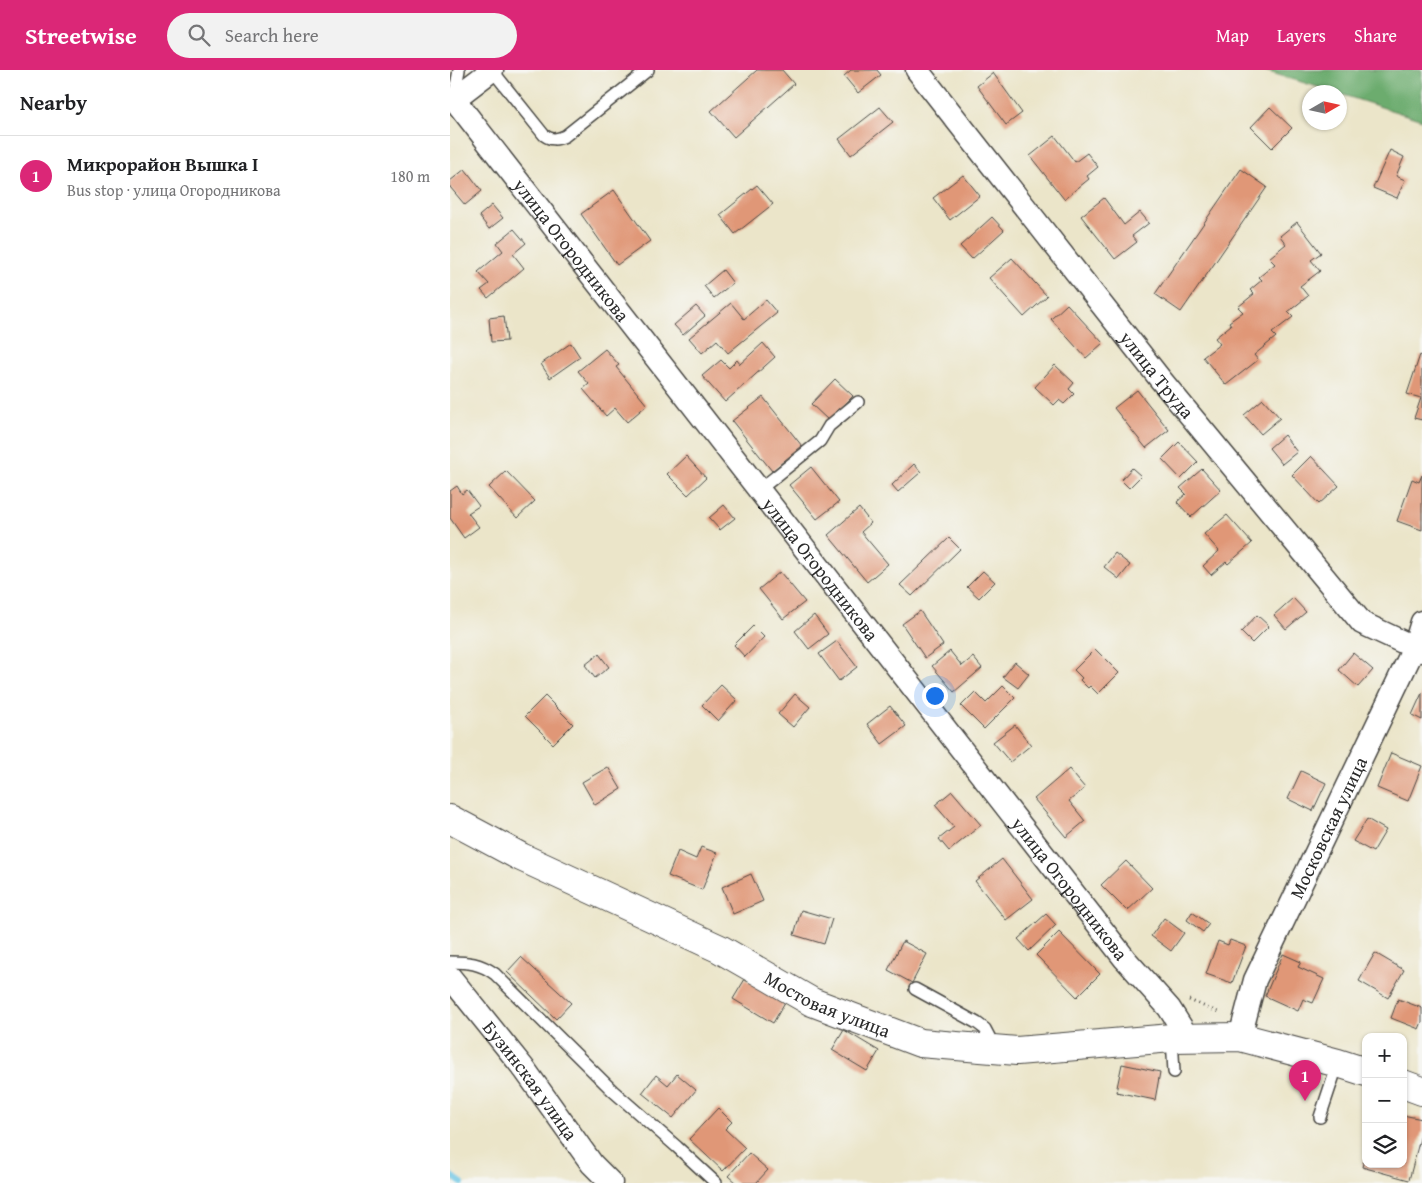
<!DOCTYPE html>
<html lang="en">
<head>
<meta charset="utf-8">
<style>
	body { margin:0; font-family:"Gentium Book Plus",serif; background:#f2f2f2; color:#202124 }
	.controls { position:absolute; right:15px; bottom:15px; display:grid; overflow:hidden; border-radius:10px; box-shadow:0 1px 4px #0004 }
	.controls button { width:45px; height:45px; display:grid; place-items:center; padding:0; border:0; border-bottom:1px solid #e0e0e0; background:#fff; color:#202124; font:25px sans-serif }
	.compass { position:absolute; left:852px; top:15px; width:45px; height:45px; border-radius:50%; background:#fff; box-shadow:0 1px 4px #0004; rotate:81deg }
	.you { position:absolute; left:484px; top:625px; width:18px; height:18px; margin:-12px; border:4px solid #fff; border-radius:50%; background:#1a73e8; box-shadow:0 0 0 8px #1a73e833 }
	.badge { display:grid; place-items:center; width:32px; height:32px; border-radius:50%; background:#db2777; color:#fff; font-size:16px; font-weight:700 }
	.pin { position:absolute; translate:-50% -41px; filter:drop-shadow(0 1px 2px #0008) }
	.pin::after { content:''; position:absolute; top:26px; width:18px; height:15px; background:inherit; clip-path:polygon(0 0,100% 0,50% 100%) }
	.list { margin:0; padding:0; list-style:none }
	h2 { display:flex; justify-content:space-between; align-items:center; height:65px; margin:0; padding:0 20px; font-size:21px }
	h2 small { font-size:16px; font-weight:400; color:#757577 }
	.list li { display:grid; grid-template-columns:32px 1fr auto; gap:15px; align-items:center; box-sizing:border-box; height:80px; padding:0 20px; border-top:1px solid #e0e0e0 }
	.list b { display:block; font-size:19px; white-space:nowrap }
	.list p { margin:0; font-size:16px; white-space:nowrap; color:#757577 }
	.list em { font-size:16px; font-style:normal; color:#757577 }
	.icon { flex:none; width:28px; height:28px; fill:none; stroke:currentColor; stroke-width:2; stroke-linecap:round; stroke-linejoin:round }
	.map { position:relative; flex:none; width:972px; height:1113px; overflow:hidden }
	header { display:flex; align-items:center; gap:30px; box-sizing:border-box; height:70px; padding:0 25px; background:#db2777; color:#fff }
	header strong { font-size:24px }
	nav { display:flex; gap:28px; margin-inline-start:auto; font-size:18px }
	.search { width:350px; height:45px; background:#f2f2f2; display:flex; align-items:center; gap:12px; box-sizing:border-box; padding:0 18px; border-radius:28px; color:#757577; font-size:19px }
	main { display:flex }
	aside { flex:1; background:#fff }
	.map>svg:first-child { display:block }
</style>
</head>
<body>
<header>
<strong>Streetwise</strong>
<div class="search"><svg class="icon" aria-label="search" viewBox="0 0 24 24"><circle cx="10" cy="10" r="6"/><path d="M15 15l6 6"/></svg>Search here</div>
<nav><a>Map</a><a>Layers</a><a>Share</a></nav>
</header>
<main>
<aside>
<h2>Nearby<small></small></h2>
<ul class="list">
<li><span class="badge">1</span><div><b>Микрорайон Вышка I</b><p>Bus stop · улица Огородникова</p></div><em>180 m</em></li>
</ul>
</aside>
<div class="map">
<svg width="972" height="1113" viewBox="0 0 972 1113">
	<rect width="100%" height="100%" fill="#f6f6f2"/>
	<filter id="ink" filterUnits="userSpaceOnUse"><feTurbulence type="fractalNoise" baseFrequency=".02" numOctaves="2"/><feDisplacementMap in="SourceGraphic" scale="10" xChannelSelector="R" yChannelSelector="G"/><feConvolveMatrix kernelMatrix="1 2 1 2 8 2 1 2 1" color-interpolation-filters="sRGB"/></filter>
	<filter id="wash" filterUnits="userSpaceOnUse"><feTurbulence type="fractalNoise" baseFrequency=".0096" numOctaves="4" result="noise"/><feDisplacementMap in="SourceGraphic" scale="20" xChannelSelector="R" yChannelSelector="G"/><feGaussianBlur stdDeviation="1.12" result="paint"/><feColorMatrix in="noise" values="0 0 0 0 0 0 0 0 0 0 0 0 0 0 0 0 0 1.4 0 .05"/><feComposite in="paint" operator="in"/></filter>
	<g filter="url(#wash)">
		<rect width="100%" height="100%" fill="#ebe5c9"/>
		<path fill="#6cac6e" stroke="#4c6c4c" d="M812 0H972V50L890 24 889 22H884Z"/>
		<g fill="none" stroke-linecap="round" stroke-linejoin="round">
			<path stroke="#66c4e4" stroke-width="6" d="M0 1105 12 1113"/>
		</g>
		<g id="blocks">
			<path fill="#e09777" d="M307 0H332L344 14 284 67 261 41Z
				M401 0H427L431 5 408 23 394 6Z
				M543 3 572 43 556 55 527 16Z
				M430 37 443 52 401 85 389 69Z
				M820 37 842 58 822 78 801 57Z
				M605 66 625 92 637 83 648 97 637 106 639 109 614 129 580 86Z
				M940 80 954 87 946 106 955 110 947 128 923 118Z
				M15 99 32 121 15 135 0 117V111Z
				M791 99 817 117 731 242 705 224Z
				M513 105 530 126 500 150 483 128Z
				M307 115 323 134 285 164 270 145Z
				M164 120 200 171 167 195 131 144Z
				M654 128 674 155 690 142 699 153 682 166 687 172 665 189 631 146Z
				M42 135 53 148 39 159 29 146Z
				M542 147 554 160 522 189 510 176Z
				M847 152 871 183 861 190 870 201 850 216 858 226 838 242 843 247 822 263 826 267 804 285 808 290 776 315 753 287 770 274 765 268 781 255 779 252 793 242 788 237 804 224 800 220 812 210 809 207 825 194 819 188 836 174 830 166Z
				M64 159 76 173 63 184 74 198 38 228 31 220 39 214 28 202 53 181 47 173Z
				M562 188 597 226 574 247 539 208Z
				M273 200 283 213 264 228 254 216Z
				M316 230 327 243 278 283 267 270 252 283 239 268 281 233 294 249Z
				M617 234 653 273 636 288 601 249Z
				M246 236 255 246 233 265 224 255Z
				M54 246 57 271 41 272 39 248Z
				M121 273 130 287 100 308 91 294Z
				M313 273 325 287 275 332 252 306 271 290 279 298 287 290 290 294Z
				M155 279 169 295 166 297 197 335 177 352 165 338 156 346 133 319 139 314 128 301Z
				M970 285 972 286V350L964 348 971 328 957 324Z
				M605 295 624 313 619 319 624 324 614 334 609 330 604 335 585 317Z
				M385 309 403 326 379 351 361 334Z
				M687 320 719 360 696 378 664 338Z
				M313 327 352 376 322 401 282 351Z
				M813 329 830 348 811 364 794 345Z
				M834 365 847 382 832 394 819 378Z
				M729 372 748 392 731 409 712 389Z
				M236 386 256 408 238 425 217 404Z
				M861 386 889 416 869 434 842 405Z
				M464 394 471 402 448 422 442 415Z
				M361 397 389 432 367 449 339 415Z
				M682 398 691 406 679 418 671 410Z
				M752 399 771 420 741 447 727 432 736 424 730 418Z
				M56 401 85 431 67 448 39 417Z
				M972 405V460L947 451 962 409 969 412Z
				M7 416 12 424 17 420 29 436 18 443 29 457 14 468 0 448V421Z
				M274 435 285 448 270 460 259 448Z
				M409 438 421 453 411 462 438 494 417 512 378 465Z
				M777 445 802 473 778 494 776 492 761 505 753 496 769 481 754 464Z
				M499 468 510 479 462 526 450 515Z
				M665 483 680 495 669 509 654 497Z
				M533 501 545 512 529 528 517 517Z
				M330 502 355 532 333 549 309 519Z
				M843 528 856 542 836 559 824 545Z
				M470 541 493 575 475 588 452 554Z
				M364 545 378 564 359 579 345 561Z
				M807 545 819 556 802 573 791 562Z
				M303 556 314 567 295 587 284 575Z
				M387 571 407 597 389 611 369 584Z
				M645 579 669 603 648 624 640 616 638 618 630 610 632 608 624 600Z
				M500 581 512 596 523 587 532 598 504 622 482 596Z
				M903 583 923 600 908 617 889 600Z
				M149 584 159 597 145 608 135 595Z
				M565 592 579 604 568 618 553 607Z
				M271 615 287 630 268 651 252 635Z
				M553 616 565 628 534 659 511 636 525 622 536 633Z
				M972 623V650L962 645Z
				M345 624 360 637 343 657 328 644Z
				M95 626 123 654 103 674 75 646Z
				M440 636 456 656 432 674 417 654Z
				M565 655 581 675 560 692 543 672Z
				M941 683 972 696 958 731 927 718Z
				M158 697 171 719 145 735 132 712Z
				M619 699 635 718 619 731 635 751 616 767 584 729Z
				M851 701 876 713 863 741 838 729Z
				M502 721 531 755 499 781 489 769 504 757 485 735Z
				M917 749 936 760 923 782 903 771Z
				M251 777 267 783 252 820 218 806 228 781 246 789Z
				M552 789 583 829 556 850 525 811Z
				M676 791 702 818 677 841 651 815Z
				M301 804 313 831 283 844 272 817Z
				M351 840 382 849 374 874 344 865Z
				M742 842 759 854 753 862 737 850Z
				M596 844 606 855 579 881 568 869Z
				M714 848 734 863 721 881 701 866Z
				M609 862 650 904 627 927 586 885Z
				M780 870 796 876 782 913 756 904 768 871 778 875Z
				M453 871 477 884 462 913 438 900Z
				M925 883 954 900 938 928 909 911Z
				M833 884 851 892 848 897 874 909 863 933 853 929 848 941 815 926Z
				M71 887 121 933 106 949 57 902Z
				M295 909 335 932 323 953 283 929Z
				M948 929 972 938V952L969 959 941 948Z
				M394 960 429 981 417 1001 382 980Z
				M672 994 710 1002 705 1030 666 1022Z
				M227 1004 246 1020 223 1048 192 1023 206 1005 218 1015Z
				M268 1038 282 1052 275 1059 295 1078 273 1101 239 1069Z
				M953 1045 972 1049V1061L959 1110 912 1097 915 1086 916 1094H953Z
				M299 1083 318 1100 306 1113H286L278 1106Z"/>
		</g>
	</g>
	<g filter="url(#ink)">
		<use href="#blocks" fill-opacity="0" stroke="#484743" stroke-width="1"/>
		<g fill="none" stroke-linecap="round" stroke-linejoin="round">
			<g stroke="#484743" stroke-width="14">
				<path id="service" d="M42 0 94 65C101 70 106 70 115 66L198 0
					M4 28 9 0
					M309 420 370 371 379 356 408 332
					M0 892C18 892 30 893 45 904L163 1021 227 1077 266 1113
					M465 919 527 953 535 959 545 978
					M722 968 724 1002
					M870 1047 888 993"/>
			</g>
			<g stroke="#484743" stroke-width="25">
				<g id="minor">
					<path id="s1" d="M42 0 4 29 675 889 719 938 738 968"/>
					<path id="s2" d="M467 0 711 310 912 553 972 581"/>
					<path id="s3" d="M0 907 75 1000 142 1094 161 1113"/>
					<path id="s4" d="M790 967 805 910 964 578 972 552"/>
				</g>
			</g>
			<g stroke="#484743" stroke-width="30">
				<g id="secondary">
					<path id="s5" d="M0 749 71 787 270 879 362 932 470 973 567 981 722 968 790 967 888 993 916 1002"/>
					<path d="M953 1014 972 1021"/>
				</g>
			</g>
			<path stroke="#484743" stroke-width="3" stroke-dasharray="1 4" stroke-linecap="butt" d="M739 930 770 943"/>
			<use href="#service" stroke="#fff" stroke-width="11"/>
			<use href="#minor" stroke="#fff" stroke-width="22"/>
			<use href="#secondary" stroke="#fff" stroke-width="28"/>
		</g>
	</g>
	<g text-anchor="middle" stroke-width="4" stroke-linejoin="round" paint-order="stroke">
		<g font-size="19" fill="#2b2b2b" stroke="#f6f6f2">
			<text dy="7" stroke="none"><textPath href="#s1" startOffset="239">улица Огородникова</textPath></text>
			<text dy="7" stroke="none"><textPath href="#s2" startOffset="388">улица Труда</textPath></text>
			<text dy="7" stroke="none"><textPath href="#s1" startOffset="644">улица Огородникова</textPath></text>
			<text dy="7" stroke="none"><textPath href="#s4" startOffset="228">Московская улица</textPath></text>
			<text dy="7" stroke="none"><textPath href="#s1" startOffset="1049">улица Огородникова</textPath></text>
			<text dy="7" stroke="none"><textPath href="#s5" startOffset="421">Мостовая улица</textPath></text>
			<text dy="7" stroke="none"><textPath href="#s3" startOffset="131">Бузинская улица</textPath></text>
		</g>
	</g>
</svg>
<div class="controls">
<button>+</button>
<button>−</button>
<button><svg class="icon" aria-label="layers" viewBox="0 0 24 24"><path d="M12 4l9 5-9 5-9-5zM3 14l9 5 9-5"/></svg></button>
</div>
<svg class="compass" viewBox="-18 -18 36 36"><path d="M0-13l5 13h-10z" fill="#e53935"/><path d="M0 13l5-13h-10z" fill="#757577"/></svg>
<div class="you"></div>
<div class="pin badge" style="left:855px;top:1031px">1</div>
</div>
</main>
</body>
</html>
